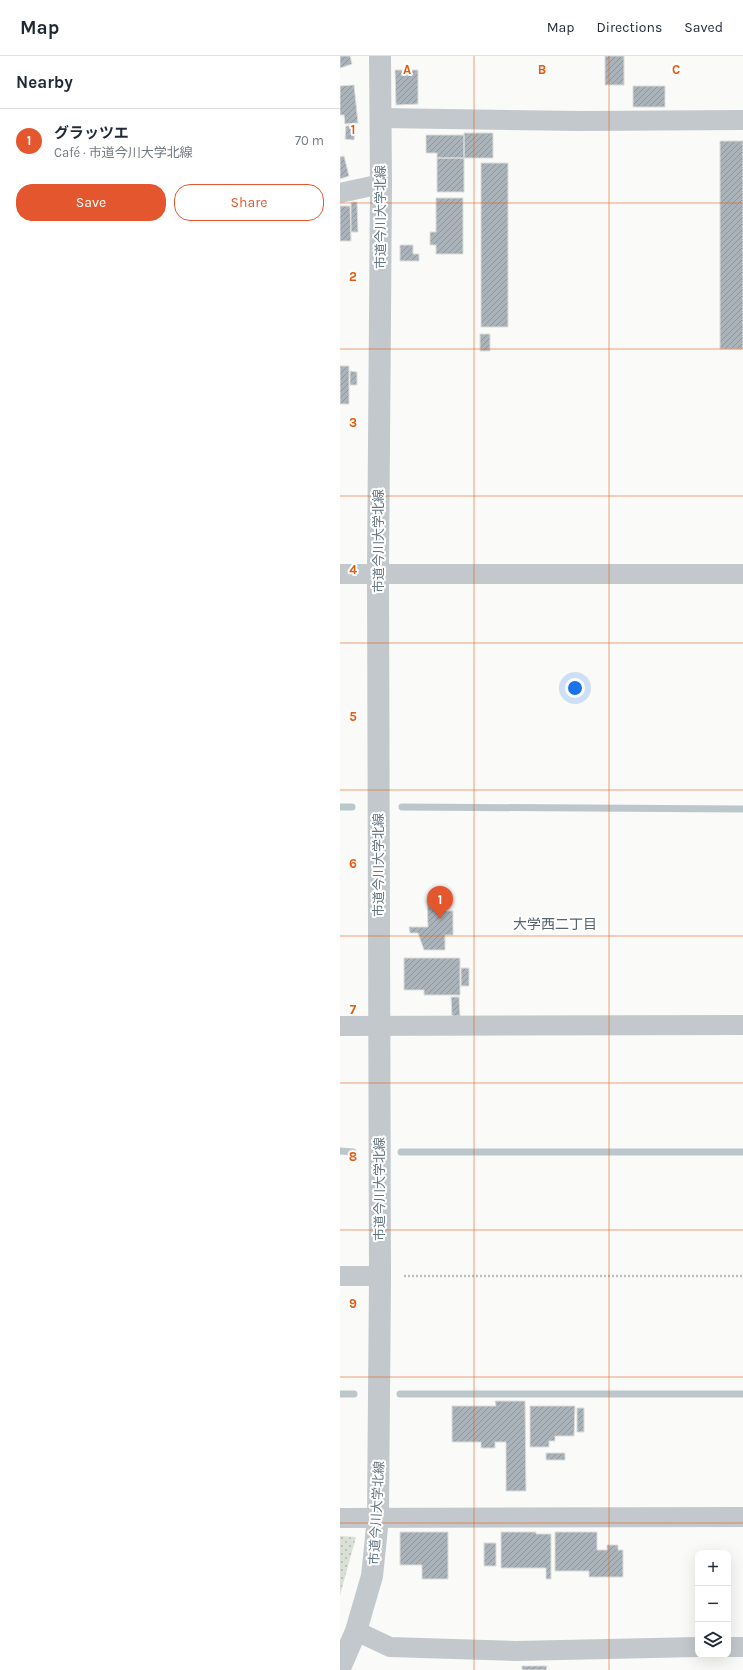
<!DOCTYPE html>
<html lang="en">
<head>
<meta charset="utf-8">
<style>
	body { margin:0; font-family:Karla,"Noto Sans JP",sans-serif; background:#f2f2f3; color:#1f2937 }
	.controls { position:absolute; right:12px; bottom:12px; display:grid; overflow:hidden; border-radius:8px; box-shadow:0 4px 16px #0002 }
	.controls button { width:36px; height:36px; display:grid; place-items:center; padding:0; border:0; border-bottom:1px solid #e0e1e3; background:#fff; color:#1f2937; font:20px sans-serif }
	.you { position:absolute; left:235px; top:632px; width:14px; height:14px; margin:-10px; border:3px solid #fff; border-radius:50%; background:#1a73e8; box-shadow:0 0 0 6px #1a73e833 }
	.badge { display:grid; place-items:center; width:26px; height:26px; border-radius:50%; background:#e4572e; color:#fff; font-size:13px; font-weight:700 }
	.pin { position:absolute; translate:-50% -33px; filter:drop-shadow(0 1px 2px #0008) }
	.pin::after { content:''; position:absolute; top:21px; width:14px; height:12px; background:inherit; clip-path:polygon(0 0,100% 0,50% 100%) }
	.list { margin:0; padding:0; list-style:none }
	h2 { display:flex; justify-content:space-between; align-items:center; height:52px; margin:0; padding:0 16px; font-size:17px }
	h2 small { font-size:13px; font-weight:400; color:#747a83 }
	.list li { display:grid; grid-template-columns:26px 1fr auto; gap:12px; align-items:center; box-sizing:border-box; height:64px; padding:0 16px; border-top:1px solid #e0e1e3 }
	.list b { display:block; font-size:15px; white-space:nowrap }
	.list p { margin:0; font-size:13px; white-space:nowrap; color:#747a83 }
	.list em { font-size:13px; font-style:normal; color:#747a83 }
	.actions { display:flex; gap:8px; padding:12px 16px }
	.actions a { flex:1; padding:9px 0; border:1px solid #e4572e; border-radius:16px; text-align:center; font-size:14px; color:#e4572e }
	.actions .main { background:#e4572e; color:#fff }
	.icon { flex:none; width:22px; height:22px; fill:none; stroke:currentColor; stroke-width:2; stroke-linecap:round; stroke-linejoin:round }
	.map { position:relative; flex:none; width:403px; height:1614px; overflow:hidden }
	header { display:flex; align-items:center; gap:24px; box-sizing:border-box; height:56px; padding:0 20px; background:#fff; border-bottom:1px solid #e0e1e3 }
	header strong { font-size:19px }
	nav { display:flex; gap:22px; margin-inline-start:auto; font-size:14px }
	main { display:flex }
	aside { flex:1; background:#fff }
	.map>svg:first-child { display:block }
</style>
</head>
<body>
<header>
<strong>Map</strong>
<nav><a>Map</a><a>Directions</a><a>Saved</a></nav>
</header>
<main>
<aside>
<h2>Nearby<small></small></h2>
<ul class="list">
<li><span class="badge">1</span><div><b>グラッツエ</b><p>Café · 市道今川大学北線</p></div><em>70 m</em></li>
</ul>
<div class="actions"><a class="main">Save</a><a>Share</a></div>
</aside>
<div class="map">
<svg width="403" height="1614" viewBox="0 0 403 1614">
	<defs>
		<pattern id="green-dots" width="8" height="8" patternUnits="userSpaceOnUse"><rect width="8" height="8" fill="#dadfd7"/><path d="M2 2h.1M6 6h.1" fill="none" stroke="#b4b9b4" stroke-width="1.8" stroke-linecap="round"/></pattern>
		<pattern id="building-hatch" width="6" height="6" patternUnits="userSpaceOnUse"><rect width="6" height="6" fill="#aab3b9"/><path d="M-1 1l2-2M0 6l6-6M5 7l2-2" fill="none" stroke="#8e969c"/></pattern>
	</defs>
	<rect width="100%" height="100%" fill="#fafaf8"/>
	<path fill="url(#green-dots)" d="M0 1480 16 1481 0 1539Z"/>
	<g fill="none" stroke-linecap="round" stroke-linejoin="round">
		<path stroke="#bbc7cb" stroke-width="7" d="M0 751H12
			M62 751 403 753
			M0 1095 13 1096
			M61 1096H403
			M0 1338H14
			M60 1338H403"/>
	</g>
	<path fill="url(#building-hatch)" stroke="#dcdcda" d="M0 0H10L12 8 0 12Z
		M265 0H284V29H265Z
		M55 14H78V48L56 49Z
		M14 29 18 67 5 68 4 59H0V30Z
		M293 30H325V51H293Z
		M6 70H15L14 84 5 83Z
		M124 77H153V102H124Z
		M86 79H124V102H97V97H86Z
		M380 85H403V293H380Z
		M4 100 9 120 0 123V101Z
		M97 102H124V136H97Z
		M141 107H168V271H141Z
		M96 142H123V198H96V189H90V176H96Z
		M11 146H17L18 176H11Z
		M0 150H10L11 185H0Z
		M60 189H73V198H79V205H60Z
		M140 278H150V295H140Z
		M0 310H9V348H0Z
		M10 315 17 316V329H10Z
		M87 844H105L106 855H113V879H105V894H84L78 877H70L69 871H88Z
		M64 902H120V939H84V934H64Z
		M121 912H129V930H121Z
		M111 941H119L120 960H112Z
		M155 1345H185L186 1435H166V1386H155V1392H141V1386H112V1350H156Z
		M190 1350H235L234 1380H215V1385H209V1391H190Z
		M237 1352H244V1376H237Z
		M206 1397H225V1404H206Z
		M60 1476H108V1523H82V1509H60Z
		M161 1476H196V1478H211V1523H206V1512H161Z
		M215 1476H257V1494H267V1489H278V1494H283V1521H249V1515H215Z
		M144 1487H156V1510H144Z
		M182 1610H207L206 1614H182Z"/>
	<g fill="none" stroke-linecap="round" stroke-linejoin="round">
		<path stroke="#bbbfc2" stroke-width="2.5" stroke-dasharray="2 2" stroke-linecap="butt" d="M64 1220H403"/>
		<path stroke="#c3c8cc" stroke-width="20" d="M41 62 241 65 403 64
			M0 137 41 128
			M0 518H403
			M0 970 403 969
			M0 1220H40
			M0 1462 403 1461
			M16 1575 50 1591 176 1595 358 1591
			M388 1591H403"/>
		<path stroke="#c3c8cc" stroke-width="22" d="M0 1612 16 1575 32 1520 38 1462 40 1220 38 518 41 128 40 0"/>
	</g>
	<path fill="none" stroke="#e8590c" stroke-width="1" stroke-opacity="0.55" d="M134 0V1614M269 0V1614M0 147H403M0 293H403M0 440H403M0 587H403M0 734H403M0 880H403M0 1027H403M0 1174H403M0 1321H403M0 1467H403"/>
	<g text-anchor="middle" stroke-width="4" stroke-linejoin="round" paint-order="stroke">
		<g font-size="13" fill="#657683" stroke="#fff">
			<text transform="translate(40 161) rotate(-90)" y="5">市道今川大学北線</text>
			<text transform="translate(38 485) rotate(-90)" y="5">市道今川大学北線</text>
			<text transform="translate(38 809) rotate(-90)" y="5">市道今川大学北線</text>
			<text transform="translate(39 1133) rotate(-90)" y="5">市道今川大学北線</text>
			<text transform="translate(36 1457) rotate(-87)" y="5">市道今川大学北線</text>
		</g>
		<g font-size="14" fill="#57646e" stroke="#fff">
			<text x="215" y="873">大学西二丁目</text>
		</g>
	</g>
	<g font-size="13" text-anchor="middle" font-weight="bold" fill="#e8590c" stroke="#fff" stroke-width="4" stroke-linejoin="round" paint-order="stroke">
		<text x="67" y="18">A</text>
		<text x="202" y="18">B</text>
		<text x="336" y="18">C</text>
		<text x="13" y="78">1</text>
		<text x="13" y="225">2</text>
		<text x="13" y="371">3</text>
		<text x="13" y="518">4</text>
		<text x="13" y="665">5</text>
		<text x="13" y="812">6</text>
		<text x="13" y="958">7</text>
		<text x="13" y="1105">8</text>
		<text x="13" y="1252">9</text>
	</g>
</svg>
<div class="controls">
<button>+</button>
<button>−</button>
<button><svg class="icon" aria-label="layers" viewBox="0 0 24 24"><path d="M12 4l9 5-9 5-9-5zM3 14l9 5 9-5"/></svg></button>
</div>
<div class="you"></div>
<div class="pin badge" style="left:100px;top:863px">1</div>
</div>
</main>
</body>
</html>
